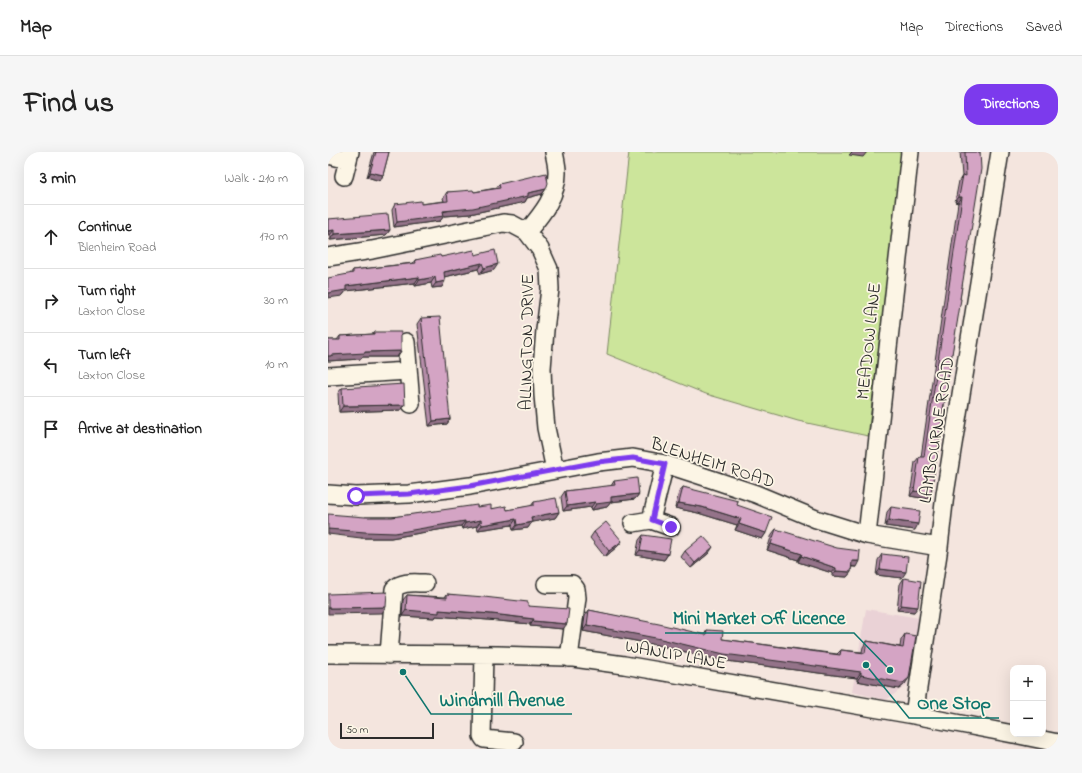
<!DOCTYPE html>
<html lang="en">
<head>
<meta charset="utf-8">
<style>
	body { margin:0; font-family:"Indie Flower",sans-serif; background:#f6f6f6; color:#222 }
	.controls { position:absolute; right:12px; bottom:12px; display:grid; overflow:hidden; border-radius:8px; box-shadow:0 4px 16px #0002 }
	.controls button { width:36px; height:36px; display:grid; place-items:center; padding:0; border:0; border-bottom:1px solid #e0e0e0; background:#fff; color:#222; font:20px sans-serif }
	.scale { position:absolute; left:12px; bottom:10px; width:94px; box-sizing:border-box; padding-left:4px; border:2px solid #2b2b2b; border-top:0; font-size:11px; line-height:14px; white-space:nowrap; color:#2b2b2b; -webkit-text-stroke:3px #fcf5e5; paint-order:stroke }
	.stop { position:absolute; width:12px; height:12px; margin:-9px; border:3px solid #7c3aed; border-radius:50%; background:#fff }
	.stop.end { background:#7c3aed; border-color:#fff; box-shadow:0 1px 4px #0008 }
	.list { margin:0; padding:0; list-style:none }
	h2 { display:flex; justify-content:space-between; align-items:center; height:52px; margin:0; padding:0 16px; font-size:17px }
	h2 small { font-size:13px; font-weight:400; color:#767676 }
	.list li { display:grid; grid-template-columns:26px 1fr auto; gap:12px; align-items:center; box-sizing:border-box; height:64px; padding:0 16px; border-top:1px solid #e0e0e0 }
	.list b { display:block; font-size:15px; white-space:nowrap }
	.list p { margin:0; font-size:13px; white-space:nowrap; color:#767676 }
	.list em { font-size:13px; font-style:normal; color:#767676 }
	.icon { flex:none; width:22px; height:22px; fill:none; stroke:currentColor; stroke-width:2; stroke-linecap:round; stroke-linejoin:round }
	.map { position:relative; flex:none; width:730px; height:597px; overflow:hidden; border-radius:16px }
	header { display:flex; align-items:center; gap:24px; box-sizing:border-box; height:56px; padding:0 20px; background:#fff; border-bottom:1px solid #e0e0e0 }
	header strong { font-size:19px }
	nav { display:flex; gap:22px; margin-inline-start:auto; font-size:14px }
	.intro { display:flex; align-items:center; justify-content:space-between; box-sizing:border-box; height:96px; padding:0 24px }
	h1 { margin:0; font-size:28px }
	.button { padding:10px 18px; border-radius:16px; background:#7c3aed; color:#fff; font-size:14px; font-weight:700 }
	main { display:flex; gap:24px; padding:0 24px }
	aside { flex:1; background:#fff; border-radius:16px; box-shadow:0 4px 16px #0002 }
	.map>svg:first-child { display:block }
</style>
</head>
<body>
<header>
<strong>Map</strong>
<nav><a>Map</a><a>Directions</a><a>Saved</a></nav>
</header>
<div class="intro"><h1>Find us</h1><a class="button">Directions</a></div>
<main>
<aside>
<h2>3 min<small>Walk · 210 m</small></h2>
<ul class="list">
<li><svg class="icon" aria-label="ahead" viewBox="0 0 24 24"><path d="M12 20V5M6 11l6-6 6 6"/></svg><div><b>Continue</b><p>Blenheim Road</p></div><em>170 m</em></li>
<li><svg class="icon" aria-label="right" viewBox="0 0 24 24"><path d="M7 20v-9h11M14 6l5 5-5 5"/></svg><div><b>Turn right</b><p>Laxton Close</p></div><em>30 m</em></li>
<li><svg class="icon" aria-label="left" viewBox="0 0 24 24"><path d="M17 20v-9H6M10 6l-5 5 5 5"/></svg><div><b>Turn left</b><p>Laxton Close</p></div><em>10 m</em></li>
<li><svg class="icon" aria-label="arrive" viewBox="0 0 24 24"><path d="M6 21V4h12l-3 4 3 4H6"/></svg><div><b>Arrive at destination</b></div></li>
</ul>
</aside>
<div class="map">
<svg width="730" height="597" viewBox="0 0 730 597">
	<rect width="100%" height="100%" fill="#f4e5de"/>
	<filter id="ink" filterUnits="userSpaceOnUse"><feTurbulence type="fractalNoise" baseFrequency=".025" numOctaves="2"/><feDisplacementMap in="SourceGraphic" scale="8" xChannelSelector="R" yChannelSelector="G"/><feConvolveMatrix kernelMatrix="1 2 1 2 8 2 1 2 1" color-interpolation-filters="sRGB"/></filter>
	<g filter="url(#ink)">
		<path fill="#ead2d6" d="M538 457 591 466 579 533 558 548 524 540Z"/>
		<path fill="#cce59b" stroke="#7c8863" d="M301 0H574L540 284 470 269 378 242 279 202Z"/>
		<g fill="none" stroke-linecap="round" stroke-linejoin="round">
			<g stroke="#2b2b2b" stroke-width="20">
				<path id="minor" d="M1 3 20 8
					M16 24 22 0
					M199 80C214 62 230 43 229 19 229 13 227 6 226 0
					M0 105 44 98 175 71 184 72 199 80 212 97 221 117 222 137 217 178 214 216 215 243 218 276 227 318
					M78 190 83 252
					M0 224 80 219
					M0 342 28 344 81 342 142 334 270 310 305 306 337 312 377 325 428 342 488 367 539 383 611 395
					M323 368 343 375
					M305 371 323 368 337 312
					M539 383 582 0
					M218 432H244L248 437 249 446 241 506
					M0 502 170 503 238 505 296 513 586 563 685 582
					M61 503 66 437C74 429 86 431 97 431
					M156 503 154 584 156 587 186 590
					M586 563 611 395 617 342 672 0
					M686 582 730 591"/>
			</g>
			<use href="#minor" stroke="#fcf5e5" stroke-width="17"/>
		</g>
		<path fill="#b68da9" stroke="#2b2b2b" d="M46 0H61L55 23 52 29 39 25Z
			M632 0H652L632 147 603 341 599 347 582 344 587 310 591 305H593L630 51 627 50 631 29 634 24Z
			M171 32 218 37 214 42 199 46 197 50 142 62 116 64 112 69 66 75 64 58 67 52H93L116 49 115 46 119 40H146L168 36Z
			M0 67 62 78 58 83 2 88V83L0 84Z
			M147 103 166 118 152 122 150 117 117 125 114 135 104 136 103 131 87 134V131L18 139 14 144 22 122 25 118 85 111 87 108 113 105Z
			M93 166 122 267 119 272 101 274 89 172Z
			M46 180 73 199 69 205H34L33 207 0 209V188H9L12 184 45 182Z
			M14 236 77 253 73 258 11 260 10 241Z
			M286 329 311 342 307 347 283 350 279 355 264 358 263 355 235 359 233 345 237 339 283 334Z
			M355 335 409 353 438 381 434 387 407 378 409 373 370 361 347 356 351 340Z
			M206 350 231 360 227 366 203 370 200 376 185 378 184 373 150 378 149 374 134 377 133 374 63 386H33L37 365H64L149 355 179 358 203 354Z
			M563 355 587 378 557 374 559 360Z
			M448 377 528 415H523V420L519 425 504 424V421L470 410V408L439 398 444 382Z
			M266 380 294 389 290 394 277 405 262 386Z
			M315 383 340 402 336 408 308 403 311 388Z
			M357 399 381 401 363 416 353 405Z
			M554 402 574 426 548 423 550 408Z
			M576 426 586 460 569 458 572 432Z
			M119 442 200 454 235 477 202 474V472L160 468 108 464 107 466 74 464 75 448 79 443 117 445Z
			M261 458 376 483 379 478 394 487 509 502 513 498 534 500 535 495 539 489 572 495 573 488 577 482V532L571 537 529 529V526L391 508 329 493 255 479 257 464Z"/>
		<path fill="#947389" stroke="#2b2b2b" d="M524 0H539L535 5 521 3Z
			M42 20 55 23 52 29 39 25Z
			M218 37 214 42 199 46 197 50 142 62 116 64 112 69 66 75 69 70Z
			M631 45H634L630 51 627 50Z
			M6 78 2 83 0 84V79Z
			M62 78 58 83 2 88 6 82Z
			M154 111 150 117 112 126 116 120Z
			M170 112 166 118 152 122 156 116Z
			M91 125 87 131 18 139 14 144 0 146V141L18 134Z
			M107 125 103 131 87 134 91 128Z
			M117 129 114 135 104 136 108 131Z
			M73 199 69 205H34L33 207 0 209V204L3 203 37 200Z
			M77 253 73 258 11 260 15 254Z
			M122 267 119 272 101 274 105 269Z
			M586 339 603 341 599 347 582 344Z
			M311 342 307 347 283 350 279 355 264 358 268 352 283 345Z
			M267 350 263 355 235 359 239 354Z
			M351 351 374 355 413 367 409 373 370 361 347 356Z
			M231 360 227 366 199 371 203 365Z
			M188 367 184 373 150 378 154 373Z
			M153 368 149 374 134 377 137 371Z
			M561 368 590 372 587 378 557 374Z
			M137 369 133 374 63 386H33L0 382V377Z
			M204 370 200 376 185 378 189 373Z
			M411 372 438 381 434 387 407 378Z
			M294 389 290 394 277 405 281 399Z
			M443 392 474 402 470 408 439 398Z
			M385 395 381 401 363 416 367 411Z
			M312 398 340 402 336 408 308 403Z
			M473 404 508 416 504 421 470 410Z
			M524 409H531L528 415 520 414Z
			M552 417 578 420 574 426 548 423Z
			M508 419 523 420 519 425 504 424Z
			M573 453 590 455 586 460 569 458Z
			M58 455 54 461 0 462V456Z
			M78 458H111L164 462 206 467 202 472 160 468 108 464 107 466 74 464Z
			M205 469 239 472 235 477 202 474Z
			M259 473 533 520 529 526 391 508 329 493 255 479Z
			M533 523 581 526 577 532 571 537 529 529Z"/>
		<path fill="#d4a4c4" stroke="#2b2b2b" d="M48 0H61L55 23 42 20Z
			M637 0H652L653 17 632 147H633L613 270 614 271 603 341 586 339 591 305H596L634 45H631L635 23 638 24Z
			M218 21 220 31 218 37 200 41V44L145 56 115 59 116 64 69 70 67 52 93 49V52L120 49 119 40 145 38 146 40 172 36 171 32Z
			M60 62 62 78 6 82V78L0 79V67Z
			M146 98 147 103 167 98 170 112 156 116 154 111 116 120 117 129 108 131 107 125 91 128V125L18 134V138L0 141V126L25 121V118L88 111 87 108 112 103 113 105Z
			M112 165 122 267 105 269 93 166Z
			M46 180H73V199L37 200V201L3 203V204H0V188H12V184L46 182Z
			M76 232 77 253 15 254 14 236Z
			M309 326 311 342 283 345V350L268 352 267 350 239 354 237 339 287 333 286 329Z
			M355 335 410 349 409 353 444 365 438 381 411 372 413 367 374 355 351 351Z
			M228 346 231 360 203 365 204 370 189 373 188 367 154 373 153 368 137 371V369L67 381 37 380 0 377V362L37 365H64L149 353V355L163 353V357L178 354 179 358 206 353V350Z
			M563 355 592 359 590 372 561 368Z
			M278 370 294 389 281 399 266 380Z
			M448 377 509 396 532 399 531 409H524L523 420 508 419V416L473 404 474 402 443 392Z
			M315 383 343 387 340 402 312 398Z
			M375 384 385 395 367 411 357 399Z
			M554 402 580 405 578 420 552 417Z
			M576 426 593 429 590 455 573 453Z
			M59 440 58 455 7 456H0V442Z
			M119 442 156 445 200 450V454L241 457 239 472 205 469 206 467 164 462 111 458V461L78 458 79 443 119 446Z
			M261 458 331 472 378 483 379 478 395 479 394 487 512 503 513 498 537 501 539 489 575 496 577 482 588 484 581 526 575 531 533 523V520L396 502 333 487 259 473Z"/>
	</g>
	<g fill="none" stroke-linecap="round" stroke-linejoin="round" filter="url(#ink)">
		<path stroke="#7c3aed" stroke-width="5" d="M28 344 81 342 142 334 270 310 305 306 337 312 324 368 343 375"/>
	</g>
	<g text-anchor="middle" stroke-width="3.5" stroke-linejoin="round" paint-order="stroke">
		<g font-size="18" fill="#2b2b2b" stroke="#fcf5e5">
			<text transform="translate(540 189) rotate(-84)" y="6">MEADOW LANE</text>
			<text transform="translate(198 190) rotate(-89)" y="6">ALLINGTON DRIVE</text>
			<text transform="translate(608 278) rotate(-81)" y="6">LAMBOURNE ROAD</text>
			<text transform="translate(385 310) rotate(18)" y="6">BLENHEIM ROAD</text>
			<text transform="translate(348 502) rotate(10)" y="6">WANLIP LANE</text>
		</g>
	</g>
	<path fill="none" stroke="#0f766e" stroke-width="1.5" d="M562 518L526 481H337M75 520L103 562H244M538 513L581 566H671"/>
	<g fill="#0f766e" stroke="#fcf5e5" stroke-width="1.5">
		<circle cx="562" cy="518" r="4"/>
		<circle cx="75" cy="520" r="4"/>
		<circle cx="538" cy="513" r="4"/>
	</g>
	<g font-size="19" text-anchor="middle" font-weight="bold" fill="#0f766e" stroke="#fcf5e5" stroke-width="3.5" stroke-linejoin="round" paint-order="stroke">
		<text x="431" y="472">Mini Market Off Licence</text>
		<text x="174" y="554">Windmill Avenue</text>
		<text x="626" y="557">One Stop</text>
	</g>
</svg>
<div class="controls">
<button>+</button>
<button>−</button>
</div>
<div class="scale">50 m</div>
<div class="stop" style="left:28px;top:344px"></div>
<div class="stop end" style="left:343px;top:375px"></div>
</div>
</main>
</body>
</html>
